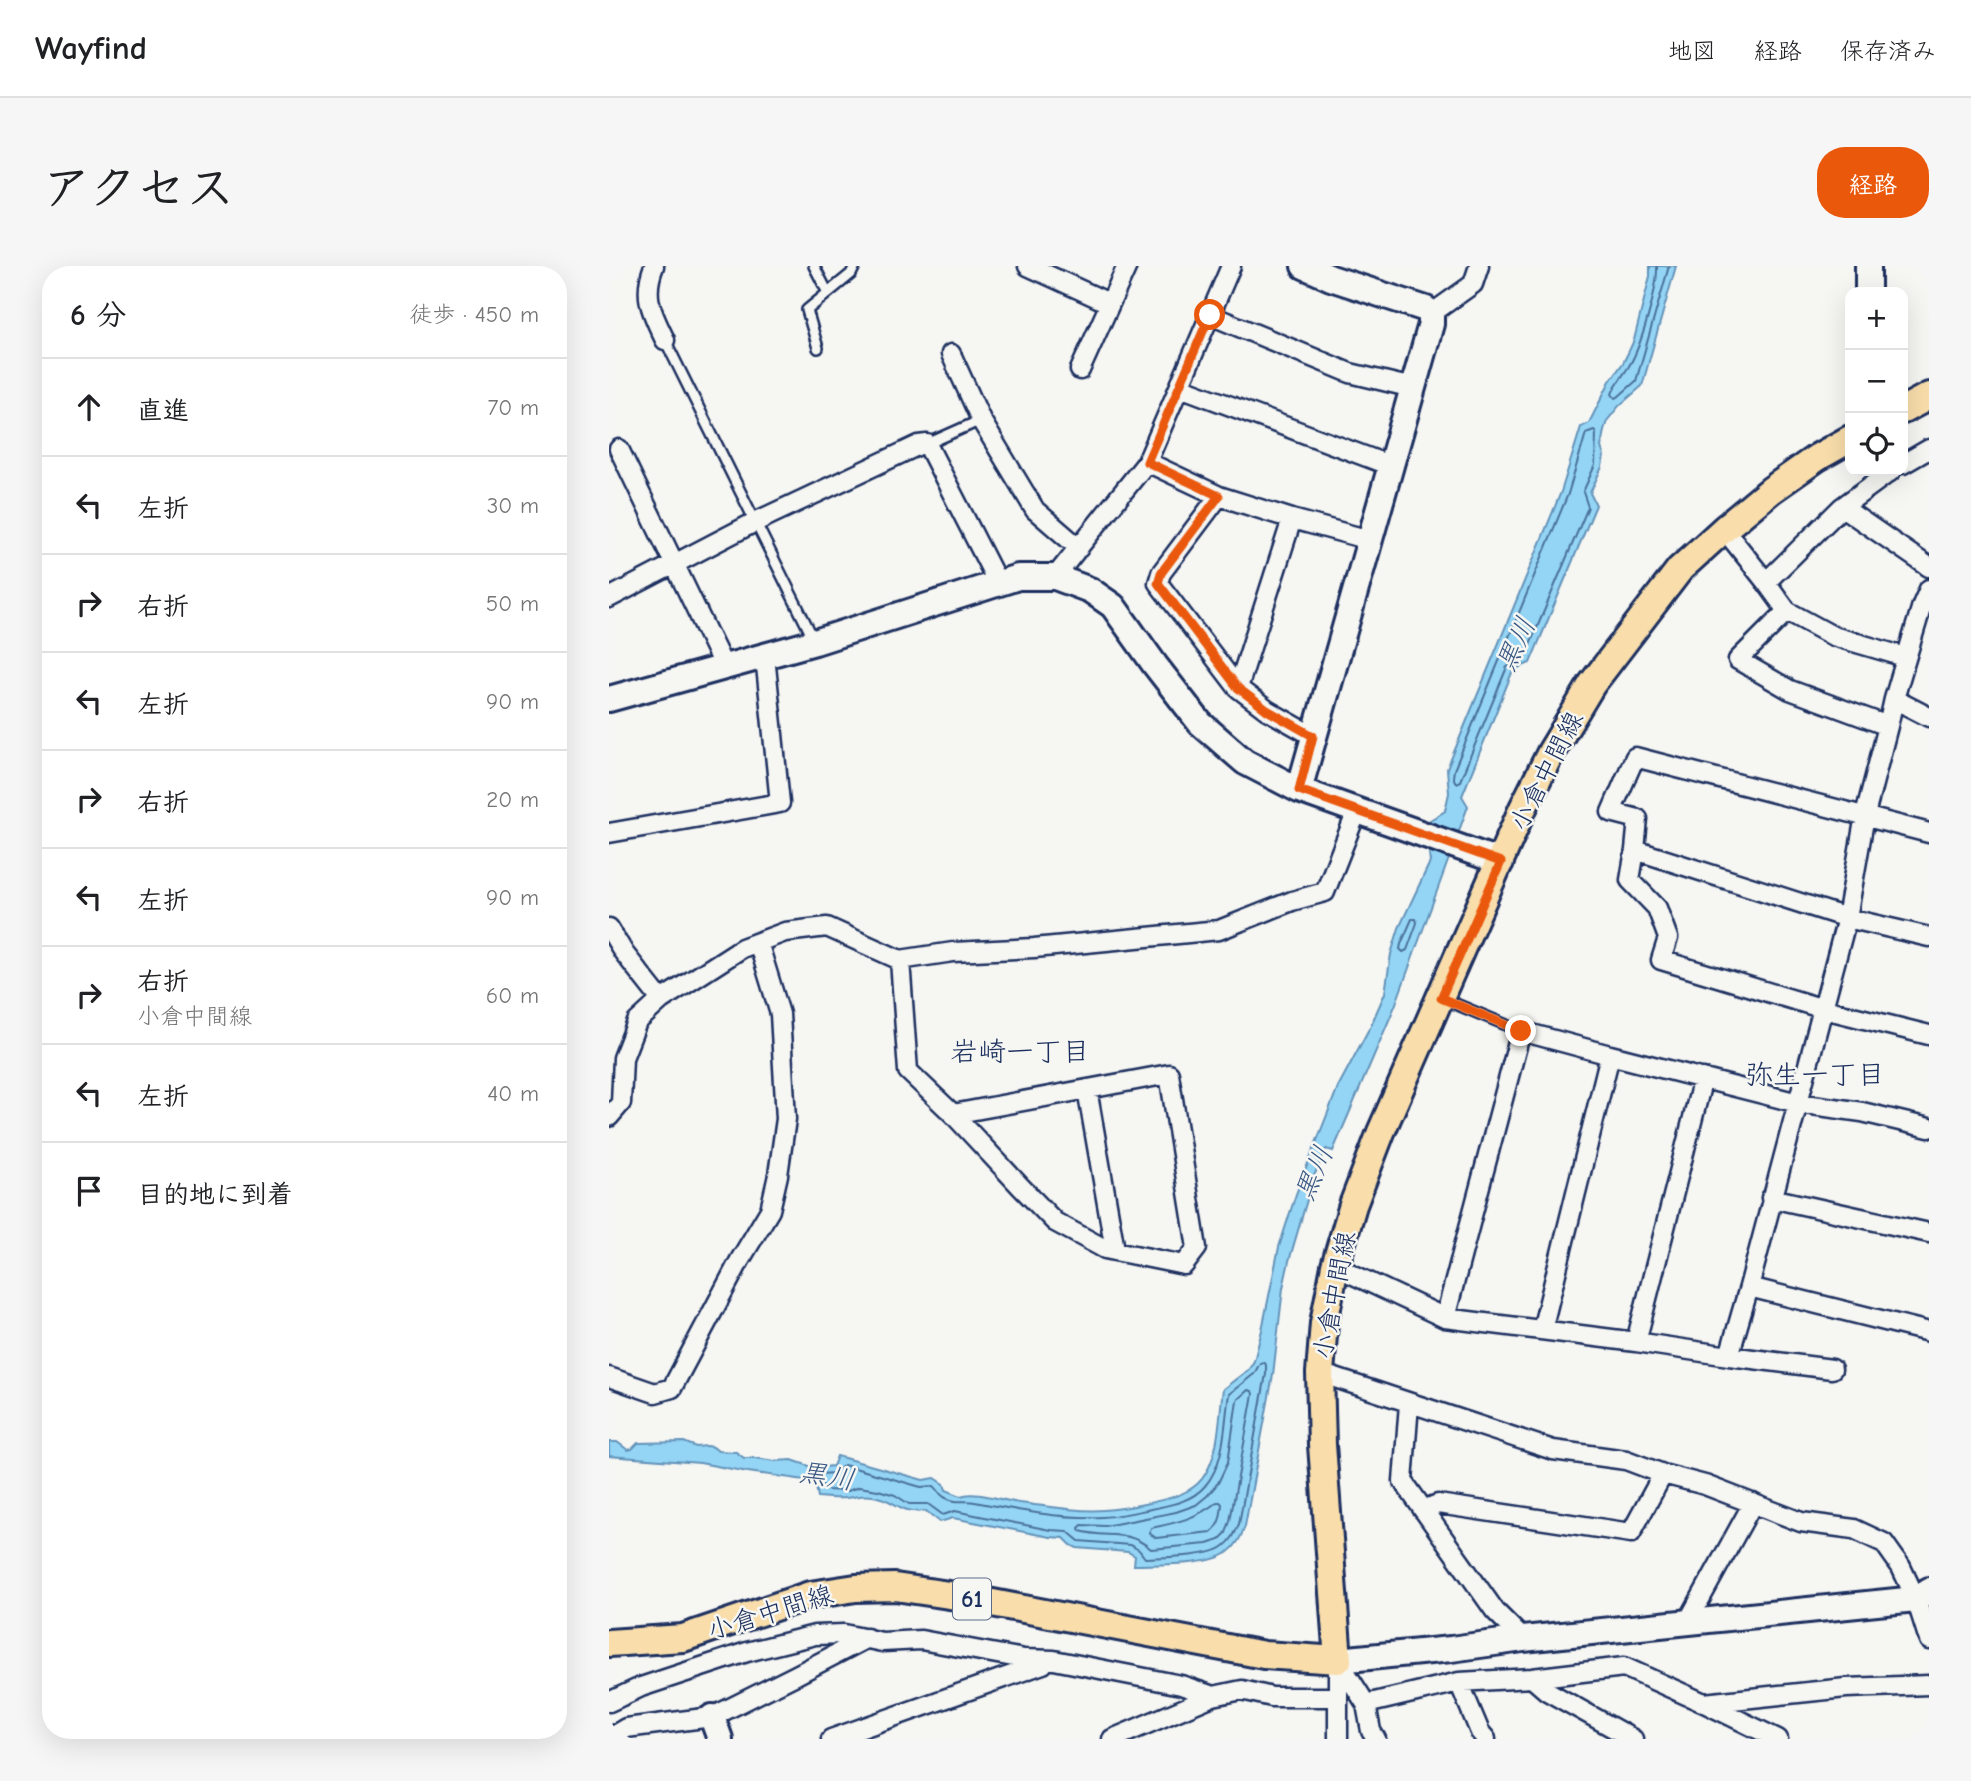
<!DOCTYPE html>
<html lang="ja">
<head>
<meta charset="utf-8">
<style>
	body { margin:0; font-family:"Comic Neue","Klee One",sans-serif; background:#f6f6f6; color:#202124 }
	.controls { position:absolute; right:21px; top:21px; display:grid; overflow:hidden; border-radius:14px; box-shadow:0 7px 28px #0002 }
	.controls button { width:63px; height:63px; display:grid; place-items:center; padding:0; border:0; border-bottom:2px solid #e0e0e0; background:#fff; color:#202124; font:35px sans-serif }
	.stop { position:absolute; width:21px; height:21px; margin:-16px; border:5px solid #ea580c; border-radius:50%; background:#fff }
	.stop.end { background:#ea580c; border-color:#fff; box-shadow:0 2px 7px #0008 }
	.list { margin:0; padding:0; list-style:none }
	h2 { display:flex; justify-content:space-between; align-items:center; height:91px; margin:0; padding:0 28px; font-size:30px }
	h2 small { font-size:23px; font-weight:400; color:#757577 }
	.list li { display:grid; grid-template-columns:46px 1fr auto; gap:21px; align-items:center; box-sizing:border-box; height:98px; padding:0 28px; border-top:2px solid #e0e0e0 }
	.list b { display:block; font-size:26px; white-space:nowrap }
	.list p { margin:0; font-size:23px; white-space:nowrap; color:#757577 }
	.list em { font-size:23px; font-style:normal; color:#757577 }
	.icon { flex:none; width:38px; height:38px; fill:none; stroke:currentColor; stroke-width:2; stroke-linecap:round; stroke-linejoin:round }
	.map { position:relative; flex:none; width:1320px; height:1473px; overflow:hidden; border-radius:28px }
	header { display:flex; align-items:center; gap:42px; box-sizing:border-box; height:98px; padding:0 35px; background:#fff; border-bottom:2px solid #e0e0e0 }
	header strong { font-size:33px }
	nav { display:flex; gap:38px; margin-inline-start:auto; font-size:24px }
	.intro { display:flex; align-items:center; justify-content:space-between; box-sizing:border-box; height:168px; padding:0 42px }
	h1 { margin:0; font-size:49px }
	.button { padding:18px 32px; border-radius:28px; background:#ea580c; color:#fff; font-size:24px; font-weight:700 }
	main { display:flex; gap:42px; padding:0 42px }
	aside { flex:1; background:#fff; border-radius:28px; box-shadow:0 7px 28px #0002 }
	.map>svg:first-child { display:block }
</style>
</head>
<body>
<header>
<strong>Wayfind</strong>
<nav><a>地図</a><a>経路</a><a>保存済み</a></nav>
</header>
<div class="intro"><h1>アクセス</h1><a class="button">経路</a></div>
<main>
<aside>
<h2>6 分<small>徒歩 · 450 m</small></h2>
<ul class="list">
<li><svg class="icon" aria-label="ahead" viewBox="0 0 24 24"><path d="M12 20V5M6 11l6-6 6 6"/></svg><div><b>直進</b></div><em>70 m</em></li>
<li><svg class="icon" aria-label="left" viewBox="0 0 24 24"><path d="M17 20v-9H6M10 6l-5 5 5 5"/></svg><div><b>左折</b></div><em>30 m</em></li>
<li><svg class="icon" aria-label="right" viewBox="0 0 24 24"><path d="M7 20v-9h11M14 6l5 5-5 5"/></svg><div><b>右折</b></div><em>50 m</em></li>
<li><svg class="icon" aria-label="left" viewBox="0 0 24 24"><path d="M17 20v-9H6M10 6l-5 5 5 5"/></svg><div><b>左折</b></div><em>90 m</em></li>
<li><svg class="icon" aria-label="right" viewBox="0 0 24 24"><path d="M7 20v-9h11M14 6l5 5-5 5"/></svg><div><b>右折</b></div><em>20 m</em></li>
<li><svg class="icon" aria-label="left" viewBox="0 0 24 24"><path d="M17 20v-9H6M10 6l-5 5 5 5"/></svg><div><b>左折</b></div><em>90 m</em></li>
<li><svg class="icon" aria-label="right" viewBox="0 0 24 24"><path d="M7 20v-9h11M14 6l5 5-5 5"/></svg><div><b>右折</b><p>小倉中間線</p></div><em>60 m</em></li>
<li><svg class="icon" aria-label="left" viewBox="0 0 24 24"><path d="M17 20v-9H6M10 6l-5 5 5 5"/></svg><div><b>左折</b></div><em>40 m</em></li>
<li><svg class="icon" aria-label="arrive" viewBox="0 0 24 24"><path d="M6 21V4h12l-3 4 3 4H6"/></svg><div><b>目的地に到着</b></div></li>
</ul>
</aside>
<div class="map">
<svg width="1320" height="1473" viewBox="0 0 1320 1473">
	<rect width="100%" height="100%" fill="#f6f6f2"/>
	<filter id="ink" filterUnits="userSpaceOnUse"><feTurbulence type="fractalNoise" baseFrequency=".0143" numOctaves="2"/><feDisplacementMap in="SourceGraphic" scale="14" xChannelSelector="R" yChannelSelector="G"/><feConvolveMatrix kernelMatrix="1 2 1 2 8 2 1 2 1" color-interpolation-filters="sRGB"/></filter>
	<g filter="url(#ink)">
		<path fill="#94d5f5" stroke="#6493b9" stroke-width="2" d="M1041 0H1067L1033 120 1010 140 998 155 995 164 992 181 995 190 993 201 981 227 987 239 921 397 904 404 853 530 859 540 786 740 724 885 717 883 705 910 680 995 674 1022 664 1109 636 1260C632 1271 628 1280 618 1287 600 1300 549 1298 525 1299L526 1290 519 1286 468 1282 462 1279 455 1272 441 1271 344 1252 331 1256 317 1245C290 1248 288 1234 264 1230 253 1228 247 1231 237 1232 228 1233 218 1232 209 1231L207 1221 196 1214 139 1206 91 1197 0 1190V1176H8L19 1184 23 1183 29 1177 75 1176 87 1181 98 1180 104 1181 109 1185 127 1186 135 1192H146L166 1195 183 1194 206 1202 224 1200 228 1190 314 1214 326 1212 335 1218 337 1224 352 1230C365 1224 395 1235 410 1237 438 1240 467 1246 495 1244 513 1243 563 1234 578 1225 586 1221 593 1214 597 1207 611 1183 610 1150 614 1123L640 1103 645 1095 653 1064 670 981 687 928 729 821 762 759 776 727 782 688 790 662 821 596 819 578 821 554 836 545 840 527 838 503 952 226 972 161 980 157 1001 115 1014 97 1020 85 1025 74 1041 10Z"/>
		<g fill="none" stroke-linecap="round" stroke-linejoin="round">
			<path stroke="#4b719a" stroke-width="2" d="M1048 0C1049 22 1032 81 1020 100 1014 110 1007 117 1003 128L1006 132 1009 131 1027 115 1060 0
				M985 164 987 166 986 199 974 226 979 241 916 390 898 401 851 515 847 517 844 511 845 504 959 228 977 167Z
				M803 653H807L808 657 798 684 794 686 791 683 792 678Z
				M655 1096 657 1099V1108L630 1258C626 1267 623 1275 614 1281 600 1291 554 1291 536 1292L530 1284 521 1279 470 1275 458 1265 441 1264 346 1245 334 1249 319 1238H300L286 1229 269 1224 250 1221 238 1225 217 1224 209 1213 211 1208 226 1207 235 1199 312 1221 325 1220C329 1223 330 1228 335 1231 350 1239 354 1233 366 1236 407 1244 452 1253 494 1251 510 1250 527 1246 542 1243 561 1239 582 1236 596 1220 617 1195 615 1159 620 1128L645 1108 651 1097Z
				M639 1124 643 1125 644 1128 621 1255 617 1267 610 1274 598 1278 542 1283C517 1262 498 1273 471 1265L470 1262 473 1259 496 1260 567 1246 587 1239 598 1230 609 1217 619 1196 628 1134Z
				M608 1236H611L613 1238C612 1249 611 1259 602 1266L547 1272 540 1267 542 1262C567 1257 588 1252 608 1236Z"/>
			<g stroke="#1b2f5e" stroke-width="14">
				<path id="lane" d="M205 0 219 27
					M56 74 205 374
					M209 82 198 44 242 8 246 0
					M318 178 372 154
					M832 732 912 765"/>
			</g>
			<g stroke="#1b2f5e" stroke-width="23">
				<path id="street" d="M45 0C33 30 43 47 56 74
					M419 0 500 37
					M822 48 864 18 870 0
					M601 49 741 107 804 122
					M342 88 372 154 426 244 470 282
					M471 104 518 0
					M571 121 782 200
					M10 183 115 401
					M538 196 610 230 683 253 761 274
					M1294 198 1320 183
					M1282 205 1233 241 1157 316 1178 345 1224 370 1296 391
					M610 230 552 307 549 317 629 422 658 444 704 470
					M1233 241 1320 301
					M1115 263 1157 316
					M446 311 538 196 622 0
					M0 332 146 256 310 179 318 178 389 317
					M1178 345 1129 394 1181 424 1279 460
					M629 422 683 253
					M1285 433 1320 451
					M0 567 171 537 156 390
					M1026 584 1029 553 1002 546 1026 491 1320 567
					M0 662 15 687 52 734
					M1320 671 1238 652 1026 584 1021 614 1048 642 1059 672 1052 694 1215 743 1320 769
					M291 694 299 805 344 848
					M560 808 588 982 575 999 496 983 446 956 412 921 344 848Z
					M478 823 506 984
					M0 851 12 837 14 792 28 756 52 734 133 682 176 666 218 661 291 694 344 686 425 682 610 664 683 635 716 626 748 545
					M1162 932 1320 967
					M726 1000 836 1052 1027 1076 1120 1090 1140 1021 1238 652 1256 549 1279 460 1285 433 1313 339 1320 323
					M1140 1021 1320 1066
					M836 1052 912 765 1001 789
					M933 1064 1001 789 1189 837 1253 846 1320 862
					M1027 1076 1094 812
					M1120 1090 1223 1103
					M711 1107 944 1184 1017 1194 1054 1208 1096 1219 1192 1256 1245 1263 1275 1277 1292 1301 1307 1333 1320 1374
					M0 1111 46 1127 63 1122 131 994 161 944 169 909 177 853 171 748 149 676
					M800 1138 794 1215 886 1345 914 1373
					M814 1244 829 1238 1022 1267 1054 1208
					M1078 1357 1144 1237
					M729 1394 757 1438 762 1465 767 1473
					M729 1394V1473
					M923 1412 938 1425 1024 1473
					M850 1416 871 1466 877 1473
					M0 1436 32 1421 138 1386 206 1369 235 1368 273 1376 312 1374 415 1393 445 1394 572 1419 604 1430
					M757 1438 850 1416 923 1412 1015 1401 1095 1437
					M0 1472 17 1462 103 1451 187 1409 258 1372
					M222 1473 434 1398
					M503 1473 604 1430 633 1424 663 1431H728
					M1169 1473 1095 1437 1237 1422 1320 1419"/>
			</g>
			<g stroke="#1b2f5e" stroke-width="30">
				<path id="secondary" d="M1259 26V0
					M0 433 206 376 409 311H446L481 324 504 340 546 399 591 457 636 496 690 524 892 596
					M690 524 822 58V48L817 43 722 12 695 0
					M729 1394 842 1383 914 1373 1307 1333 1320 1324
					M103 1451 111 1473"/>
			</g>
			<g stroke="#1b2f5e" stroke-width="32">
				<path id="primary" d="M1294 144 1320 130
					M0 1377 74 1372 201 1329 247 1322 286 1321 347 1330 655 1389 729 1394 713 1179 711 1107 715 1057 726 1000 744 939 772 866 914 542 942 486 983 418 1071 303 1115 263 1162 224 1209 191 1241 173"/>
			</g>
			<use href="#lane" stroke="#f6f6f2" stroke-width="9"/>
			<use href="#street" stroke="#f6f6f2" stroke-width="18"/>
			<use href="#secondary" stroke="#f6f6f2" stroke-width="24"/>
			<use href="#primary" stroke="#f9deab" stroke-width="26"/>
		</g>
	</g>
	<g fill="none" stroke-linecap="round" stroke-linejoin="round" filter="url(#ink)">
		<path stroke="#ea580c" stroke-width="9" d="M601 49 538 196 610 230 552 307 549 317 629 422 658 444 704 470 690 524 892 596 832 732 912 765"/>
	</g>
	<g text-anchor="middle" stroke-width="5" stroke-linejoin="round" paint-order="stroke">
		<rect fill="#f6f6f2" stroke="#5d6b8a" stroke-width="2" x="344" y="1312.5" width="38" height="41" rx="5"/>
		<g font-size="24" font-weight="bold" fill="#1b2f5e">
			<text x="363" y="1341">61</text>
		</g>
		<g font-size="26" fill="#1b2f5e" stroke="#f6f6f2">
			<text transform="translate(937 505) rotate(-63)" y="9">小倉中間線</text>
			<text transform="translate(725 1029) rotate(-79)" y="9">小倉中間線</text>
			<text transform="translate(161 1346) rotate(-17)" y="9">小倉中間線</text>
		</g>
		<g font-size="28" font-style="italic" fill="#395884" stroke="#f6f6f2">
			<text transform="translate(906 378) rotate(-65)" y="10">黒川</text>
			<text transform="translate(704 907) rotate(-67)" y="10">黒川</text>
			<text transform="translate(218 1209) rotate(9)" y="10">黒川</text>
		</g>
		<g font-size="28" fill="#1b2f5e" stroke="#f6f6f2">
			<text x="411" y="795">岩崎一丁目</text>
			<text x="1206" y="818">弥生一丁目</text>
		</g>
	</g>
</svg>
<div class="controls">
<button>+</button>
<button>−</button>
<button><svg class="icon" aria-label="locate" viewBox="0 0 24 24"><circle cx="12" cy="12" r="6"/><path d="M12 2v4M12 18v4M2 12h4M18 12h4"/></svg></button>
</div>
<div class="stop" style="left:601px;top:49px"></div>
<div class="stop end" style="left:912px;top:765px"></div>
</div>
</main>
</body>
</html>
